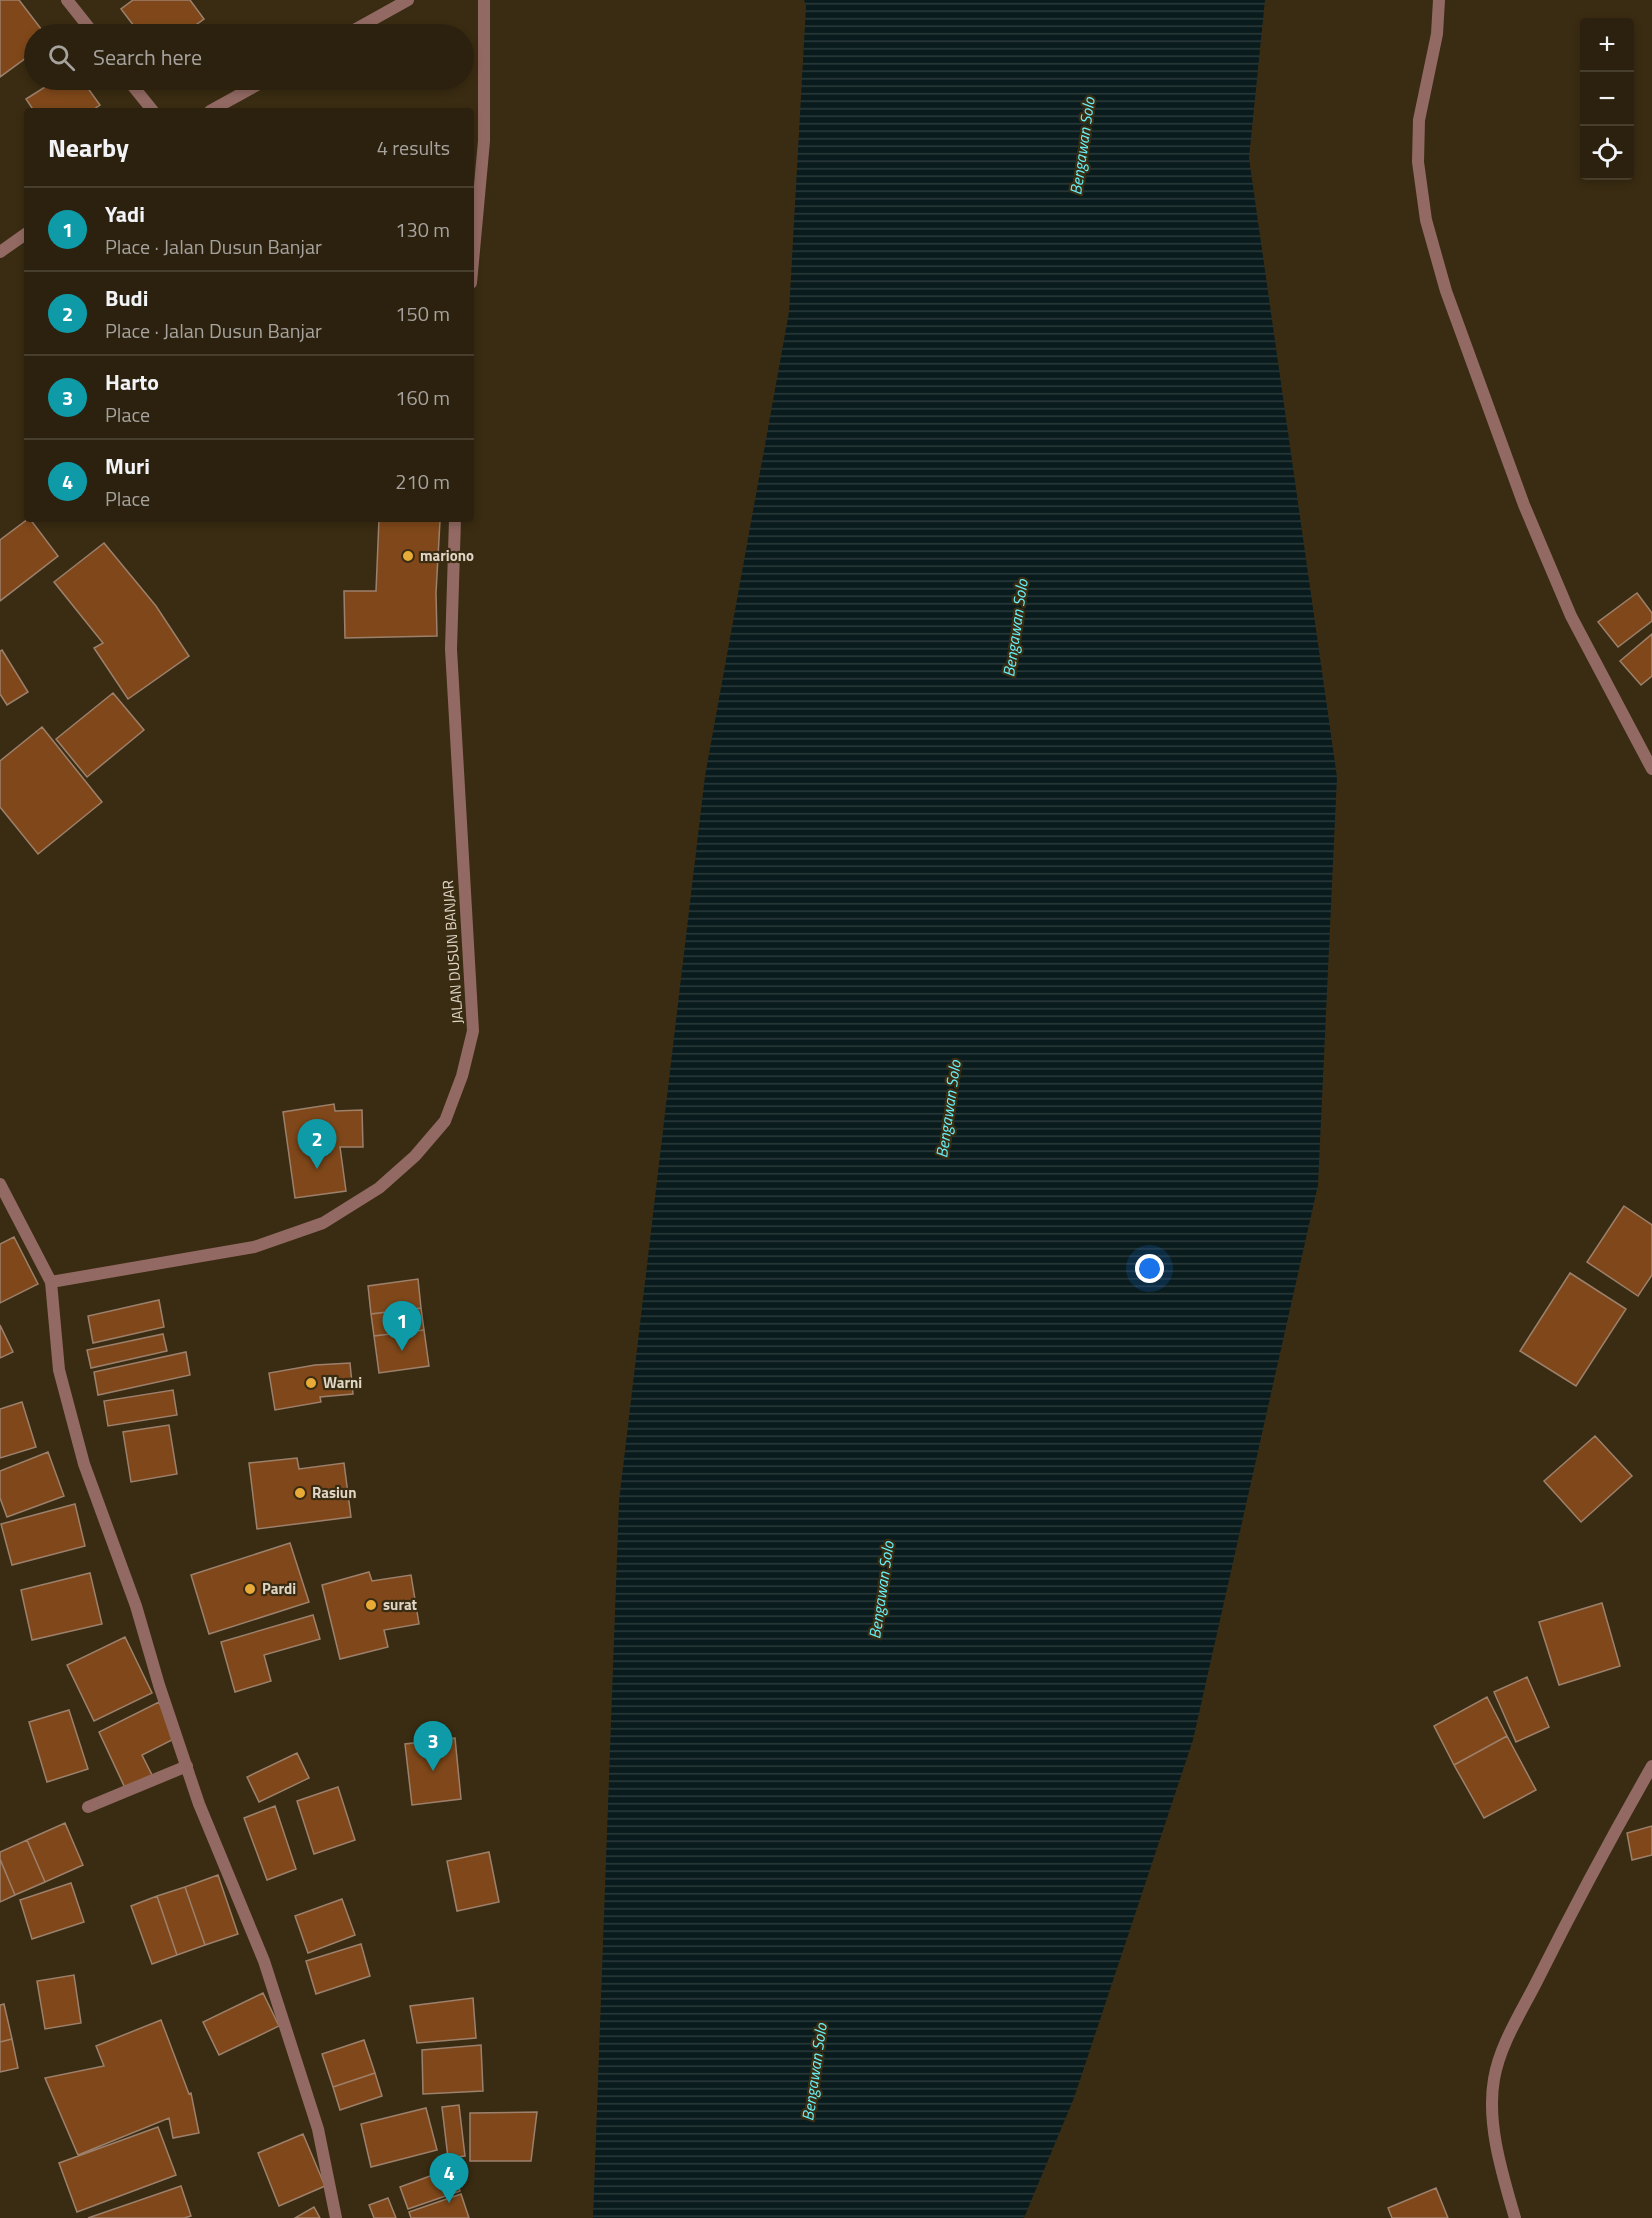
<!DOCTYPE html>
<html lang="en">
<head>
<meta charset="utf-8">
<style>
	body { margin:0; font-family:"Titillium Web",sans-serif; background:#382e1c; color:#f1f3f6 }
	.controls { position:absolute; right:18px; top:18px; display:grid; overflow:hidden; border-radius:6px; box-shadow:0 3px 9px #0003 }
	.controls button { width:54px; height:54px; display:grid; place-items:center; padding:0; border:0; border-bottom:2px solid #483e2e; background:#2c210e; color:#f1f3f6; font:30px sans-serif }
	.you { position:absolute; left:1150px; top:1269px; width:21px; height:21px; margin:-15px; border:4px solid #fff; border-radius:50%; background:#1a73e8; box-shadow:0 0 0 9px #1a73e833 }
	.badge { display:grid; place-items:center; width:39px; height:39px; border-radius:50%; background:#e9ab38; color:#fff; font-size:20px; font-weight:700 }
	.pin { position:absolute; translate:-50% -50px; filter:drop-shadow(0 2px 3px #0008) }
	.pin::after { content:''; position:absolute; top:32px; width:21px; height:18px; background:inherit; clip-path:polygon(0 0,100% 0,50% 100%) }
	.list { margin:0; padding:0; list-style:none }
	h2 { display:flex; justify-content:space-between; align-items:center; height:78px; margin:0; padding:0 24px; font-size:26px }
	h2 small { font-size:20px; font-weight:400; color:#a6a39e }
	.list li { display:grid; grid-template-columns:39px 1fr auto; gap:18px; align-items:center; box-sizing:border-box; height:84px; padding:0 24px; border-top:2px solid #483e2e }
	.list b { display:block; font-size:22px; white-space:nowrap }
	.list p { margin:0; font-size:20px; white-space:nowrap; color:#a6a39e }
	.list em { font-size:20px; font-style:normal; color:#a6a39e }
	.icon { flex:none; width:33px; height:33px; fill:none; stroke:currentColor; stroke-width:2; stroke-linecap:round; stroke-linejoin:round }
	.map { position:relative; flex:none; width:1652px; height:2218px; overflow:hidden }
	.search { position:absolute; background:#2c210e; box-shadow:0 3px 9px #0003; left:24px; top:24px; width:450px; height:66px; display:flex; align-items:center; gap:15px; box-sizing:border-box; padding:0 21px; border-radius:33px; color:#a6a39e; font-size:22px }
	.panel { position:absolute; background:#2c210e; box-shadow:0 3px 9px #0003; left:24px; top:108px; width:450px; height:414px; border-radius:6px }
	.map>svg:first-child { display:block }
</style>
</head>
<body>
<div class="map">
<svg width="1652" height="2218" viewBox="0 0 1652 2218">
	<defs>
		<pattern id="water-rules" width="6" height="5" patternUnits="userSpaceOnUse" patternTransform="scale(1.5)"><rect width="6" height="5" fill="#091b1c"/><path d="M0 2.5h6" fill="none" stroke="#2c3b3c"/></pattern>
	</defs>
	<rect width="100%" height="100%" fill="#3a2c12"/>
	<path fill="url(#water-rules)" d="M804 0H1265L1249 158 1337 777 1318 1185 1193 1740 1074 2098 1024 2218H593L619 1501 705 776 789 312 806 6Z"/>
	<path fill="#80481a" stroke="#9c806c" stroke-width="1.5" d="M0 0H19L45 34H34V52L0 77Z
		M133 0H190L204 19 183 34H140L121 9Z
		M56 80H82L100 105 91 111H34L26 99Z
		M28 519H30L58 556 0 601V540Z
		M379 519 440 521 436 593 437 636 345 638 344 591H376Z
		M104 543 156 606 189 656 128 699 94 648 103 643 54 582Z
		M1637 593 1652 613V621L1618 647 1598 622Z
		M1652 634V676L1641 685 1620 661Z
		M2 650 28 692 7 705 0 694V651Z
		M113 693 144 730 87 777 56 739Z
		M42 727 102 802 38 854 0 807V761Z
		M334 1104 335 1111 362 1110 363 1147H340L346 1191 295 1198 283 1112Z
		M1624 1206 1652 1225V1275L1638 1296 1587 1262Z
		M14 1237 38 1284 0 1303V1244Z
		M1570 1273 1626 1309 1576 1386 1520 1351Z
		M418 1279 421 1308 371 1314 368 1286Z
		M159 1300 164 1327 93 1343 88 1316Z
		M421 1308 424 1330 374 1336 371 1314Z
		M0 1325 13 1352 0 1358Z
		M424 1330 429 1366 379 1373 374 1336Z
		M163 1334 167 1351 91 1368 87 1350Z
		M186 1352 190 1375 98 1395 94 1372Z
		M350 1363 353 1394 320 1397 321 1402 275 1410 269 1373 315 1365Z
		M173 1390 177 1415 108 1426 104 1401Z
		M22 1402 36 1447 0 1458V1409Z
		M169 1425 177 1474 131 1482 123 1432Z
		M1595 1436 1632 1476 1581 1522 1544 1481Z
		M48 1452 64 1496 7 1517 0 1498V1471Z
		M297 1458 299 1469 344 1463 351 1517 257 1529 249 1463Z
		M75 1504 85 1546 12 1565 1 1524Z
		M290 1543 309 1602 209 1634 191 1575Z
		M369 1572 372 1581 411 1575 419 1624 384 1630 388 1647 340 1659 322 1585Z
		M90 1573 102 1624 32 1640 21 1590Z
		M1602 1603 1620 1666 1559 1685 1539 1622Z
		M313 1615 320 1639 264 1655 271 1681 235 1692 221 1642Z
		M125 1637 152 1693 94 1721 67 1665Z
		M1527 1677 1549 1727 1516 1742 1494 1692Z
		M1487 1697 1507 1736 1454 1765 1434 1726Z
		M159 1702 176 1738 142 1755 152 1775 125 1788 99 1732Z
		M69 1710 88 1769 47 1782 29 1722Z
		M1507 1736 1536 1790 1484 1818 1454 1765Z
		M455 1738 461 1799 412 1805 405 1744Z
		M297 1753 309 1778 259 1802 247 1777Z
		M338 1787 355 1840 314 1854 297 1801Z
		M275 1806 296 1869 267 1880 244 1818Z
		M65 1823 83 1865 45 1882 27 1840Z
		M1652 1826V1855L1632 1860 1627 1833Z
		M27 1840 45 1882 15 1895 0 1859V1852Z
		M489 1852 499 1902 457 1911 447 1861Z
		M0 1859 15 1895 0 1902Z
		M218 1875 238 1934 205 1945 185 1887Z
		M71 1883 84 1922 32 1939 20 1900Z
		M185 1887 205 1945 177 1955 157 1896Z
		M157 1896 177 1955 152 1964 131 1906Z
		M342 1899 355 1935 308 1953 295 1916Z
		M361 1944 370 1976 316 1994 306 1961Z
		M74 1975 81 2023 45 2029 37 1981Z
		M263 1993 279 2026 219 2055 203 2022Z
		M473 1998 476 2038 417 2043 410 2006Z
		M4 2004 12 2039 0 2042V2005Z
		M161 2020 189 2094 191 2093 199 2133 173 2138 169 2118 78 2155 45 2078 104 2066 96 2046Z
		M12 2039 18 2068 0 2072V2042Z
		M364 2040 375 2073 333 2087 322 2054Z
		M481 2045 483 2091 423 2094 422 2050Z
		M375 2073 382 2096 340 2110 333 2087Z
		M459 2105 465 2156 448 2158 442 2107Z
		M426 2108 437 2150 371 2167 361 2124Z
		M537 2112 531 2161H470V2113Z
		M158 2127 176 2175 77 2212 59 2163Z
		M303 2134 325 2186 279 2206 258 2153Z
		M452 2168 460 2191 408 2209 400 2187Z
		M181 2186 191 2216 184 2218H88Z
		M1436 2188 1448 2218H1392L1388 2208Z
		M461 2194 469 2218H411L409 2212Z
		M388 2198 396 2218H374L369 2205Z
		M314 2207 320 2218H295Z"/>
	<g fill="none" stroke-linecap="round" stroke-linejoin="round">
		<path stroke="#936a63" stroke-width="12" d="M67 0 94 34
			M1439 0 1437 34 1419 120 1418 162 1426 220 1446 291 1524 505 1571 616 1652 769
			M347 34 408 0
			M128 80 153 111
			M210 111 266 80
			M0 252 27 233
			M471 283 484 141V0
			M0 1184 51 1282 59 1370 84 1464 136 1606 159 1685 199 1804 264 1961 318 2129 336 2218
			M51 1282 254 1247 323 1223 379 1188 415 1156 445 1121 462 1076 473 1031 451 649 455 519
			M88 1807 187 1766
			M1515 2218C1503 2176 1486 2124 1494 2079 1500 2044 1522 2011 1538 1979 1574 1907 1612 1836 1652 1766"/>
	</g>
	<g fill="#e9ab38" stroke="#3a2c12" stroke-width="2">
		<circle cx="408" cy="556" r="6"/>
		<circle cx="311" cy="1383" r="6"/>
		<circle cx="300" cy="1493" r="6"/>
		<circle cx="250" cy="1589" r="6"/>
		<circle cx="371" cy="1605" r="6"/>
	</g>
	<g text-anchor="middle" stroke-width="4.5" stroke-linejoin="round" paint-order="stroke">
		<g font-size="15" font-weight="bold" fill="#dfd6c6" stroke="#3a2c12" text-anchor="start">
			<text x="420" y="561">mariono</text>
			<text x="323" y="1388">Warni</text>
			<text x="312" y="1498">Rasiun</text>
			<text x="262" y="1594">Pardi</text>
			<text x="383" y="1610">surat</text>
		</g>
		<g font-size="15" fill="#dfd6c6" stroke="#3a2c12">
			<text transform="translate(453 952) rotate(-94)" y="5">JALAN DUSUN BANJAR</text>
		</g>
		<g font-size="16" font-style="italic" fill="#67f2fa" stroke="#3a2c12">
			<text transform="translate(1082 146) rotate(-82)" y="6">Bengawan Solo</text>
			<text transform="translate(1015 628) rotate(-82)" y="6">Bengawan Solo</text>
			<text transform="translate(948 1109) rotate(-82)" y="6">Bengawan Solo</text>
			<text transform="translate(881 1590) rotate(-82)" y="6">Bengawan Solo</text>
			<text transform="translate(814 2072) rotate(-82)" y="6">Bengawan Solo</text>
		</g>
	</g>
</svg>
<div class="controls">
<button>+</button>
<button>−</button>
<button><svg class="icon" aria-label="locate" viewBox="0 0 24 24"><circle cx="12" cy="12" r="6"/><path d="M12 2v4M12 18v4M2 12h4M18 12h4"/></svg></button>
</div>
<div class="you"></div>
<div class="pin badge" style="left:402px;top:1351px;background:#0f9aa8">1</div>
<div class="pin badge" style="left:317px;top:1169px;background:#0f9aa8">2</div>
<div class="pin badge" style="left:433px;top:1771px;background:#0f9aa8">3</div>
<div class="pin badge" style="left:449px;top:2203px;background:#0f9aa8">4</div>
<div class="search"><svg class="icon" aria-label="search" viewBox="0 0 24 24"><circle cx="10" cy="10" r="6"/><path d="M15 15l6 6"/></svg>Search here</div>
<section class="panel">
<h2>Nearby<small>4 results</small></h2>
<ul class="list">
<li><span class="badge" style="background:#0f9aa8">1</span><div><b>Yadi</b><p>Place · Jalan Dusun Banjar</p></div><em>130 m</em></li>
<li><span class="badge" style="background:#0f9aa8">2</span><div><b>Budi</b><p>Place · Jalan Dusun Banjar</p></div><em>150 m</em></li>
<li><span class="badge" style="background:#0f9aa8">3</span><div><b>Harto</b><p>Place</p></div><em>160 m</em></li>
<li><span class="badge" style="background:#0f9aa8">4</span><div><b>Muri</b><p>Place</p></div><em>210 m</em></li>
</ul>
</section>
</div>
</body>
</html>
